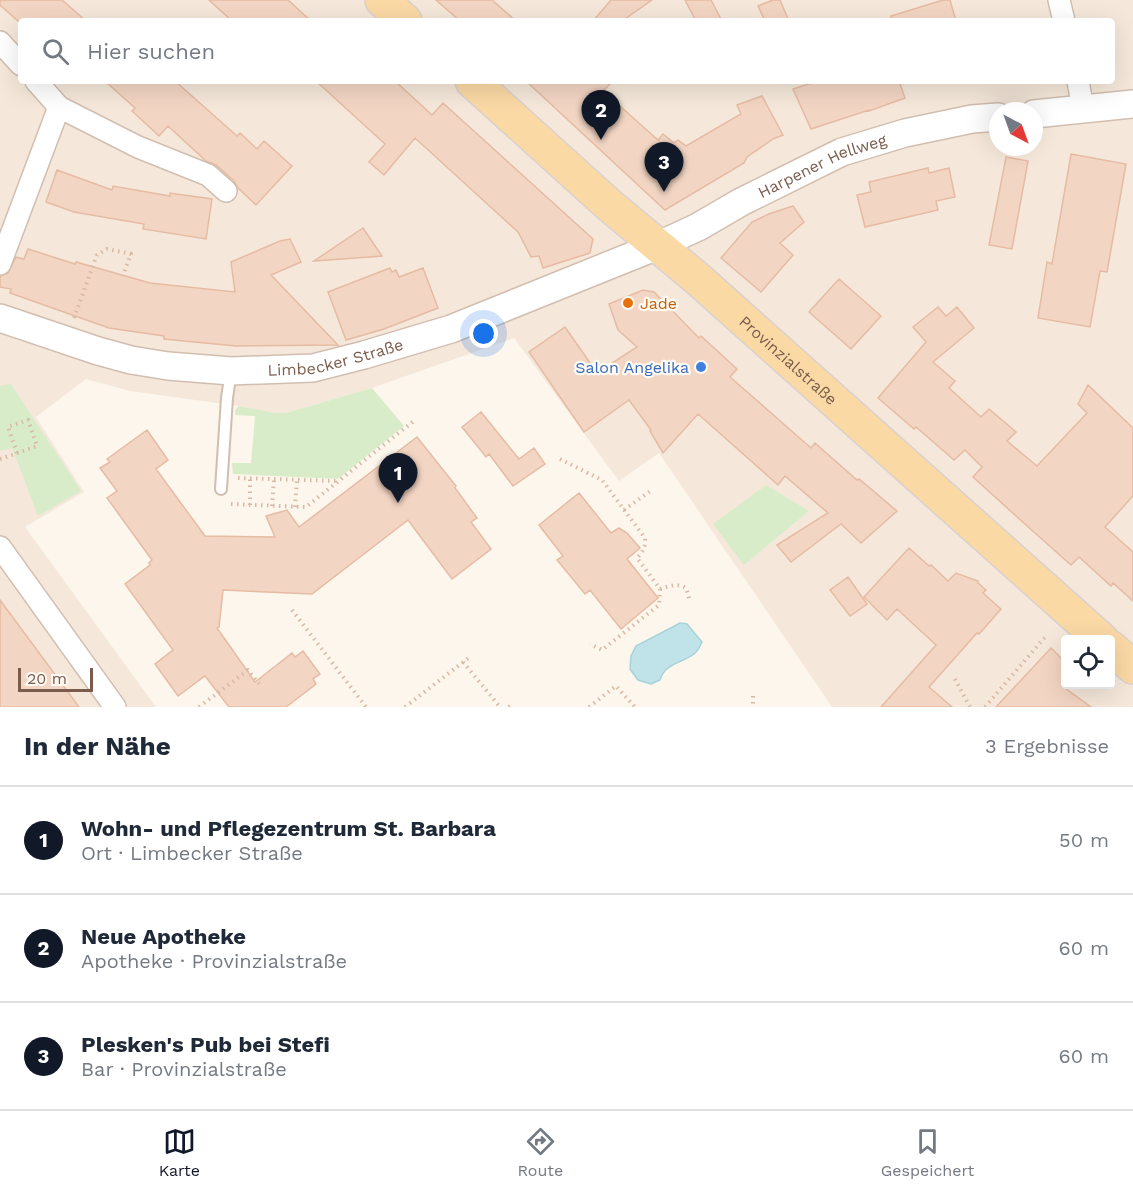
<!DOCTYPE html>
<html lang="de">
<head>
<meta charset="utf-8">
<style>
	body { margin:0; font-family:"Work Sans",sans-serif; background:#f6f6f7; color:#1f2937 }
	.controls { position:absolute; right:18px; bottom:18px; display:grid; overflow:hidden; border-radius:6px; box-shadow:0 6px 24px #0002 }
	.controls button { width:54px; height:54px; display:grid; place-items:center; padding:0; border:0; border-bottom:2px solid #e0e1e3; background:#fff; color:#1f2937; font:30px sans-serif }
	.compass { position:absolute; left:989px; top:102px; width:54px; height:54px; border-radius:50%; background:#fff; box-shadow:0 6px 24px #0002; rotate:139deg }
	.scale { position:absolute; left:18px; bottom:15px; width:75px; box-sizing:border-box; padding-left:6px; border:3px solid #7a5c4d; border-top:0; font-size:16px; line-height:21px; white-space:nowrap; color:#7a5c4d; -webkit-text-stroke:4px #fffaf3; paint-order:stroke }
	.you { position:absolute; left:484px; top:334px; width:21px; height:21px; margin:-15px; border:4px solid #fff; border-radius:50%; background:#1a73e8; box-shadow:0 0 0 9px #1a73e833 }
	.badge { display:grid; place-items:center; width:39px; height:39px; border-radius:50%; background:#111827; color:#fff; font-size:20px; font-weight:700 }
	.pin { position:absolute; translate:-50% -50px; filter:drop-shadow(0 2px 3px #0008) }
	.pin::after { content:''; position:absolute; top:32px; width:21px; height:18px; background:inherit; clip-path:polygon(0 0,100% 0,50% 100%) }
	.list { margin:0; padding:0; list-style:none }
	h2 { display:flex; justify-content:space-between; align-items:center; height:78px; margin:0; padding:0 24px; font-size:26px }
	h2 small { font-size:20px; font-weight:400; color:#747a83 }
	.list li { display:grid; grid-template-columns:39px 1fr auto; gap:18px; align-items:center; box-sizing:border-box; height:108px; padding:0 24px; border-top:2px solid #e0e1e3 }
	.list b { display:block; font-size:22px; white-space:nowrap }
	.list p { margin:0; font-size:20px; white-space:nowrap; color:#747a83 }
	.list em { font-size:20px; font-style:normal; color:#747a83 }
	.icon { flex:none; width:33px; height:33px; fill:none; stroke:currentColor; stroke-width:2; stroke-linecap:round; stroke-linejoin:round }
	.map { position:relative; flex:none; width:1133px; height:707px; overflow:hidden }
	.search { position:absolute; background:#fff; box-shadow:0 6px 24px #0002; left:18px; right:18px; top:18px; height:66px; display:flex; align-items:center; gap:15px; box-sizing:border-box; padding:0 21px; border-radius:6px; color:#747a83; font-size:22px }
	.sheet { height:402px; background:#fff }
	nav { display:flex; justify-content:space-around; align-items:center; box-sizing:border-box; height:84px; border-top:2px solid #e0e1e3; background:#fff; font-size:16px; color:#747a83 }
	nav a { display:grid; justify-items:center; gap:3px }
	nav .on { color:#111827 }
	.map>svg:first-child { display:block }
</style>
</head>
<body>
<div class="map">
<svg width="1133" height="707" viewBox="0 0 1133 707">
	<rect width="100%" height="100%" fill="#fdf6ec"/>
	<path fill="#f5e8da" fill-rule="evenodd" d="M0 0H372L396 21H21V81H1112V21H404L380 0H1133V707H832L659 453 619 481 514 338 372 388 286 413H276L239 406 130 391 86 379 36 417 84 492 25 527 156 707H0ZM998 111H1034V147H998ZM1066 640H1110V684H1066Z"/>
	<path fill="#d8ecc9" d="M11 384 81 491 38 516 12 448 0 451V386Z
		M372 388 404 426 338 479 233 474 232 463H251L255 416 235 415V410L239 406 276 413H286Z
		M766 485 809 511 744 565 713 524Z"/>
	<path fill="#bfe3e8" stroke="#a5d3da" stroke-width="1.5" d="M680 623 687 624 702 642C700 646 698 651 694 654 682 663 665 663 660 680L651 684 638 680 630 669 631 656 636 646Z"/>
	<path fill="#f3d5c3" stroke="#e6bba3" stroke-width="1.5" d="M0 0H62L86 21H18L0 5Z
		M209 0H288L311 21H232Z
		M436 0H492L516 21H460Z
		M611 0H652L622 21H593Z
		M685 0H711L722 21H696Z
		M773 0H780L789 21H765L758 6Z
		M943 0H950L956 21H891V16Z
		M105 81H175L237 136 240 133 257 149 264 141 292 166 256 205 238 188 234 181 216 165 206 161 168 126 159 136 132 111 135 108Z
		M316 81H395L432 115 443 103 593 239 590 253 543 268 539 256 531 257 518 232 415 138 384 175 369 162 385 144Z
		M526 81H613L603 91 658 140 663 134 674 143 678 140 686 146 741 114 737 105 762 96 783 135 773 139 747 157 744 163 665 210Z
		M818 81H899L905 98 869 111V110L811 129 793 89Z
		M1071 154 1126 164 1107 272 1100 271 1090 327 1038 318 1047 262 1052 264Z
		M1006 157 1028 161 1012 249 989 245Z
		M928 168 929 173 949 168 955 197 936 201 938 210 865 227 857 195 871 192 869 182Z
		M57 170 112 190 113 186 170 196V193L212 199 206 239 143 229 144 224 74 212 46 202Z
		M793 206 804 222 780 243 793 255 761 292 721 258 752 222 769 214Z
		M363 228 382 256 314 261Z
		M290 239 301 262 271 275 338 345 236 346 164 339V336L109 328 10 293 11 289 0 287V276L8 273 16 257 24 259 28 249 75 264 76 262 150 283 235 292 231 262 280 241Z
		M390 268 392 272 396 270 399 277 423 268 438 308 384 329 346 340 328 292Z
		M839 279 881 316 851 349 809 312Z
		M643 290 654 292 699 338 701 336 737 369 730 377 811 448 815 443 857 480 859 479 897 511 861 543 841 524 791 562 777 545 828 513 785 476 778 485 698 414 663 453 650 431 651 430 629 400 584 432 529 352 565 327 597 373 637 347 618 330 609 304Z
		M938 307 946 316 957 307 974 328 933 362 955 381 949 388 981 417 989 409 1016 432 1007 441 1037 466 1087 413 1078 404 1088 385 1133 428V496L1105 527 1133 552V601L1113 583 1111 586 1079 557 1071 565 1036 534 973 477 982 467 965 450 954 460 916 427 914 429 878 398 926 342 913 327Z
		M481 412 519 459 534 448 545 464 513 486 489 454 486 457 462 427Z
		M147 430 168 460 156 469 205 536 275 537 266 516 287 510 299 527 417 437 456 486 455 488 477 518 471 522 491 549 452 579 408 520 312 594 223 590 219 627 217 628 255 682 292 653 295 657 303 651 320 674 313 679 316 684 286 707H229L205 676 178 696 155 664 173 650 125 584 150 565 149 563 152 560 107 498 117 491 100 468 110 462 107 459Z
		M579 493 611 533 619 528 627 533 640 548 627 559 658 598 621 629 590 590 585 594 557 560 563 556 539 525Z
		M909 548 929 566 931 565 948 581 956 573 978 581V583L986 590 983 593 1001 609 979 634 977 633 929 687 952 707H881L936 645 897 609 887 620 864 597Z
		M848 577 867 604 850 616 830 590Z
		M0 600 79 707H0Z
		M1051 648 1065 662V688L1091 707H996Z"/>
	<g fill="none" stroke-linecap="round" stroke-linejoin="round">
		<g stroke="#d1beb0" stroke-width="14">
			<path id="service" d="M221 489 227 398 231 371"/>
		</g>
		<g stroke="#d1beb0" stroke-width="24">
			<path id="minor" d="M1059 0 1064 21
				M0 42 21 65
				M1078 81 1083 109
				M59 107 138 147 208 175 226 191
				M0 264 59 107 36 81
				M0 547 115 707"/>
		</g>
		<g stroke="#d1beb0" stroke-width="30">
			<g id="tertiary">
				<path d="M1034 114 1133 104"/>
				<path id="s1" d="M0 318 98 351 131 360 168 366 231 371 313 368 364 355 451 329 657 246 698 227 741 202 842 152 905 133 972 119 998 117"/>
			</g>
		</g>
		<g stroke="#dad1cd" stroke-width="36">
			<g id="primary">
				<path d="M382 0 405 21"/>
				<path id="s2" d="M472 81 608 204 699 280 1102 640"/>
				<path d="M1110 647 1133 667"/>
			</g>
		</g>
		<path stroke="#d9b8a5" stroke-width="4" stroke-dasharray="1.5 4.5" stroke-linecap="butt" d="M74 318 97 255 107 249 131 254 123 275
			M0 459 37 446 28 420 8 427 17 453
			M560 459 602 480 645 538C646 547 643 551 637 558L660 589 659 605 602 650 590 644
			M238 478 338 481
			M231 504 306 507 415 420
			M250 505V478
			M272 506 274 479
			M295 507 297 480
			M624 510 653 489
			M660 589C669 586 678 583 686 588L690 601
			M292 610 366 707
			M463 662 500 707
			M955 679 970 707
			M753 696V707
			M199 707 248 670 259 684
			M405 707 471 656
			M509 707 510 706
			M589 707 616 686 635 707
			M985 707 1046 636"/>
		<use href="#service" stroke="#fff" stroke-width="10"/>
		<use href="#minor" stroke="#fff" stroke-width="21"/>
		<use href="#tertiary" stroke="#fff" stroke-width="27"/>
		<use href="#primary" stroke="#fbd9a5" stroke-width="33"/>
	</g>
	<circle fill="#e8710a" stroke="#fffaf3" stroke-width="2" cx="628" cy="303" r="6"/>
	<circle fill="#3f7fe0" stroke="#fffaf3" stroke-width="2" cx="701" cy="367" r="6"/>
	<g text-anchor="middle" stroke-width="4.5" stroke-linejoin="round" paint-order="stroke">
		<g font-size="16" fill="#7a5c4d" stroke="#fffaf3">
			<text dy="6" stroke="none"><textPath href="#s1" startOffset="870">Harpener Hellweg</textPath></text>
			<text dy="6" stroke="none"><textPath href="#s1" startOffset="344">Limbecker Straße</textPath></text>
			<text dy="6" stroke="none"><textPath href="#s2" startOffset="422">Provinzialstraße</textPath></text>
		</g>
		<g font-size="16" fill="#c56008" stroke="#fffaf3" text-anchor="start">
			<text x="640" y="309">Jade</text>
		</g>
		<g font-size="16" fill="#366cbe" stroke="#fffaf3" text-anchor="end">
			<text x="689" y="373">Salon Angelika</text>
		</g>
	</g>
</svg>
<div class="controls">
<button><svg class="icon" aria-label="locate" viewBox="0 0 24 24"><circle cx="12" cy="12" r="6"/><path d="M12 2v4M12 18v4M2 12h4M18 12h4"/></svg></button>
</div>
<svg class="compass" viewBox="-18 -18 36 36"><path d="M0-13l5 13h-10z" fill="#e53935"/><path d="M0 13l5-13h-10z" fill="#747a83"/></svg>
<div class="scale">20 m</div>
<div class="you"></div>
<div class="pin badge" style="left:398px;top:503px">1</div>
<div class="pin badge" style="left:601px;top:140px">2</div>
<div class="pin badge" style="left:664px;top:192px">3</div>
<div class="search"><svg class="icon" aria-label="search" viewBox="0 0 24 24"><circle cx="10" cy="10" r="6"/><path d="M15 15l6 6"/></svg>Hier suchen</div>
</div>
<section class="sheet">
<h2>In der Nähe<small>3 Ergebnisse</small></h2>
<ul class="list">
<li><span class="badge">1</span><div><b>Wohn- und Pflegezentrum St. Barbara</b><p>Ort · Limbecker Straße</p></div><em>50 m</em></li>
<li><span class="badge">2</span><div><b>Neue Apotheke</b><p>Apotheke · Provinzialstraße</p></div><em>60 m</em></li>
<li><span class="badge">3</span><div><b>Plesken's Pub bei Stefi</b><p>Bar · Provinzialstraße</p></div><em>60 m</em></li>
</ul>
</section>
<nav>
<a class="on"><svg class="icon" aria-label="map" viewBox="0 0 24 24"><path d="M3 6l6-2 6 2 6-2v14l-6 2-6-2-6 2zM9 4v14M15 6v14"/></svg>Karte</a>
<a><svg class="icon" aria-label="directions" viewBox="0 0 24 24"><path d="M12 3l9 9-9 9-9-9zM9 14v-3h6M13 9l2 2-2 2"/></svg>Route</a>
<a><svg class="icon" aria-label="saved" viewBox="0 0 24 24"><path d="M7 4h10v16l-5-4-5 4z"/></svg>Gespeichert</a>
</nav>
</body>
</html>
